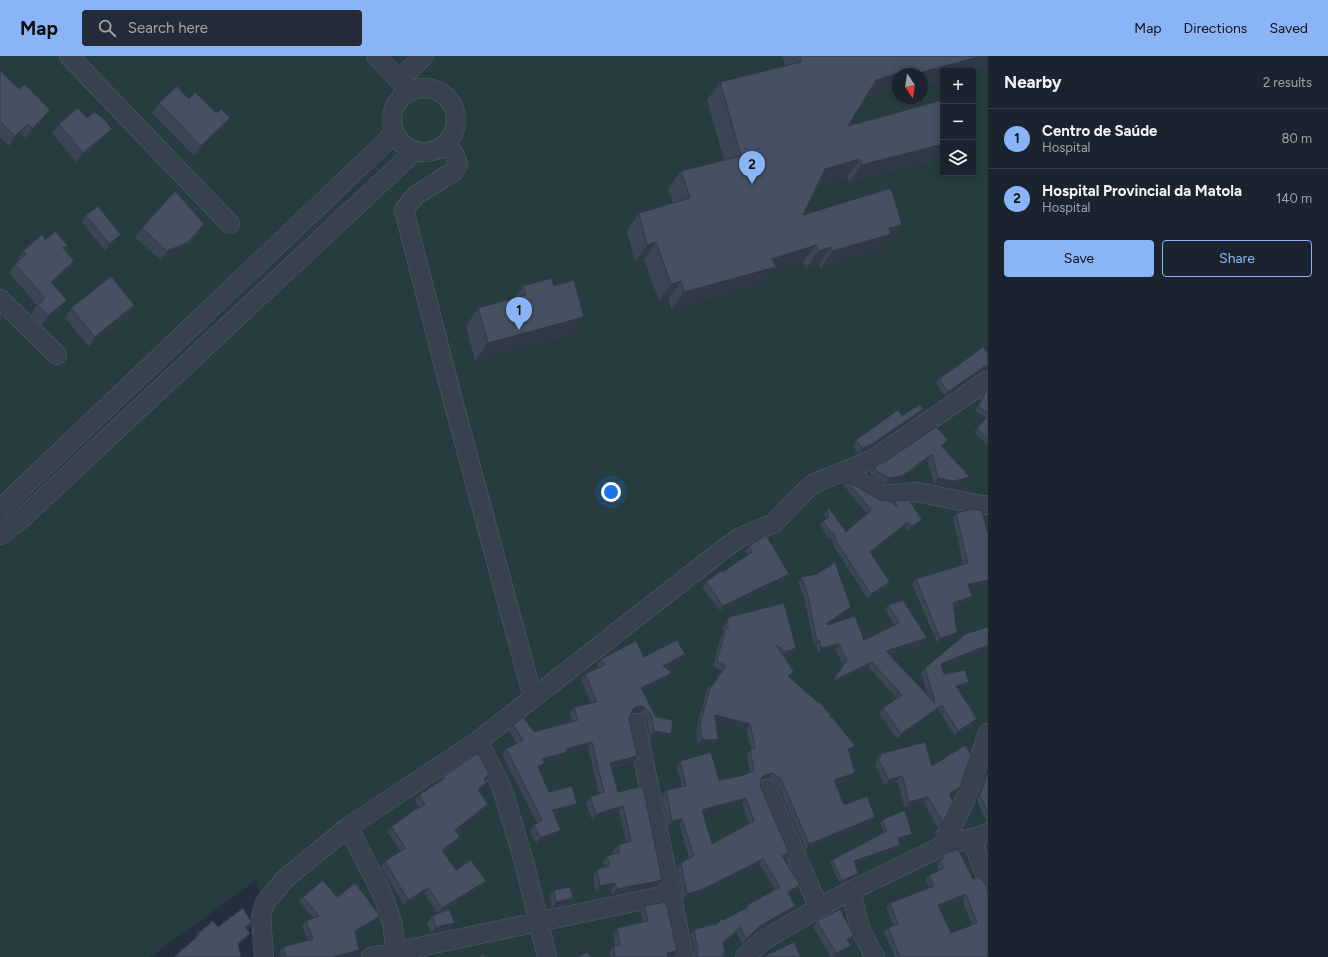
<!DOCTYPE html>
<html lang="en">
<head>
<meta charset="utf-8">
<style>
	body { margin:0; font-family:Figtree,sans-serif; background:#242b36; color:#f1f3f6 }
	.controls { position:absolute; right:12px; top:12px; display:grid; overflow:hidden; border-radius:4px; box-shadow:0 2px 10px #0003 }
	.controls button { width:36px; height:36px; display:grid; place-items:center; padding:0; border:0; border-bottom:1px solid #39404a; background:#1b232e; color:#f1f3f6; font:20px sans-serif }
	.compass { position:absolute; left:892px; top:12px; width:36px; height:36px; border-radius:50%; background:#1b232e; box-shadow:0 2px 10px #0003; rotate:167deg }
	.you { position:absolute; left:611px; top:436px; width:14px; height:14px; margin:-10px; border:3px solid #fff; border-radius:50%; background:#1a73e8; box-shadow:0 0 0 6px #1a73e833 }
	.badge { display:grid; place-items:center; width:26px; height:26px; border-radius:50%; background:#8ab4f8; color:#111; font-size:13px; font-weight:700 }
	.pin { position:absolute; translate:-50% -33px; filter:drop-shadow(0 1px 2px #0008) }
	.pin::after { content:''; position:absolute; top:21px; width:14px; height:12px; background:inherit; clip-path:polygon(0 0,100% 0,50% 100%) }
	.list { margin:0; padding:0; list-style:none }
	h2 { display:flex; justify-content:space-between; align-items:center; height:52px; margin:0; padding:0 16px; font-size:17px }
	h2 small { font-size:13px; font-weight:400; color:#a0a4aa }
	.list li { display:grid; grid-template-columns:26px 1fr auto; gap:12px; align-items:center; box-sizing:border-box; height:60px; padding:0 16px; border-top:1px solid #39404a }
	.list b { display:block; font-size:15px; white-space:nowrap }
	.list p { margin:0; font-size:13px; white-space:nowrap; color:#a0a4aa }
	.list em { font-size:13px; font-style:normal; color:#a0a4aa }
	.actions { display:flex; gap:8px; padding:12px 16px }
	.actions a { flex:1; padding:9px 0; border:1px solid #8ab4f8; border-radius:4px; text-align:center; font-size:14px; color:#8ab4f8 }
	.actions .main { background:#8ab4f8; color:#111 }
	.icon { flex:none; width:22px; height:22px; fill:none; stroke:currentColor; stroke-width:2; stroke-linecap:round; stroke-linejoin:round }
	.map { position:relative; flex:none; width:988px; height:901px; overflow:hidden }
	header { display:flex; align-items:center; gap:24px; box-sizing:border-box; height:56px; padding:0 20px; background:#8ab4f8; color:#111 }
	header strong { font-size:19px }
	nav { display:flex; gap:22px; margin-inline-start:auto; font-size:14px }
	.search { width:280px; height:36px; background:#242b36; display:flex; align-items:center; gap:10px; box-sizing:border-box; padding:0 14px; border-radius:4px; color:#a0a4aa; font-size:15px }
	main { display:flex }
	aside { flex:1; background:#1b232e }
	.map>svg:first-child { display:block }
</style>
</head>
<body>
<header>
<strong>Map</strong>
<div class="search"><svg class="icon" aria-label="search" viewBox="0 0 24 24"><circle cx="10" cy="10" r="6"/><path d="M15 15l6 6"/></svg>Search here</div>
<nav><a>Map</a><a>Directions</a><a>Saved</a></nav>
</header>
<main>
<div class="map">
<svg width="988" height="901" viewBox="0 0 988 901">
	<rect width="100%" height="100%" fill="#242f3e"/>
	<path fill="#263c3f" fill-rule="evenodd" d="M0 0H988V901H275L256 824 150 901H0ZM943 15H973V117H943ZM898 18H922V42H898Z"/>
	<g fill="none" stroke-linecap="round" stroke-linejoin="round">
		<g stroke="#565f6c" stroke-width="20">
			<path id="street" d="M69 0 230 168
				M376 0 410 36
				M399 24 424 0
				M392 64a32 32 0 1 1 64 0a32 32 0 1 1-64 0Z
				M446 88 454 98 458 108 454 115 415 140 404 154 452 341 533 642
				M0 243 57 299
				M843 416 882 439 917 436 980 449H988
				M0 453 395 77
				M0 479 19 465 415 95
				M636 667 684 901
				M478 685 502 732 525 809 547 901
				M767 733 819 852
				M348 771 382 837 393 869 395 896
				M972 784 988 826
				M943 790 965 744 988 677
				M851 834 860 873 875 901
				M264 901 261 860 265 847 285 823 348 771 478 685 725 492 739 482 774 467 807 433 815 427 874 403 988 324
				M371 901 672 838
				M745 901 762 885 836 842 943 790C958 785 973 783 988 777"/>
		</g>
		<use href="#street" stroke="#38414e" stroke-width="19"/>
	</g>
	<path fill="#3b4654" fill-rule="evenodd" d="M782 0H988L984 14 943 15V25L922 31V18H898V36L897 32 866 41 848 70 931 106 849 127 847 121 817 130 803 159 902 169 889 187 883 188 878 195 820 213 819 209 806 213 803 206 772 216 764 228 671 254 669 243 659 245 644 204 635 207 627 175 639 157 673 147 668 133 681 115 724 104 707 44 720 26 785 10Z
		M0 14 44 64 25 82 21 78 9 90 0 81Z
		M189 43 216 57 230 62 223 72 194 100 152 57 159 47Z
		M87 62 105 82 76 106 52 77 59 68Z
		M86 159 116 185 105 195 82 166Z
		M142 172 197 178 181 195 161 204 135 182Z
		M45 184 65 194 74 205 68 214 53 228 67 244 61 253 42 269 31 258 37 249 9 217 15 208 18 205 17 204 23 195Z
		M523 230 584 261 572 279 475 305 466 270 478 252 514 242Z
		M134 249 128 259 89 291 65 262 71 252Z
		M982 315 945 340 936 327 939 323Z
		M988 334V386L986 388 974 376 977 372 986 362 975 355 981 345 979 343Z
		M923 353 920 358 869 393 858 398 853 390 856 384 902 360Z
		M944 390 943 391 970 421 966 427 950 432 934 428 927 404 897 427 885 428 873 421 870 417 874 410Z
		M847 425 880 444 892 447 894 445 919 469 908 476 905 470 871 497 887 530 868 543 833 489 831 482 829 483 820 469 823 465 826 463 824 458 827 453 846 476 867 458 844 430Z
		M956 457 987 475 988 529 970 532 969 545 954 551V582L937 587 912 528 916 523 963 508 953 462Z
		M749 490 789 518 786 523 720 555 702 531 706 526 723 516 748 499 745 495Z
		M801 521 848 556 828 569 864 584 894 569 885 554 888 549 924 587 889 598 928 640 921 617 925 612 942 611 944 618 969 626 965 631 958 633 977 663 974 668 955 680 938 654 897 683 879 657 883 652 897 642 868 611 829 630 843 609 835 593 818 597 816 589 814 590 804 541 798 526Z
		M729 561 796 592 793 598 784 601 790 622 830 662 855 690 851 695 849 697 855 717 852 722 835 728 844 749 875 761 871 767 806 794 777 728 769 722 763 723 760 725V726L761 732 789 797 785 802 784 803 797 835 789 839 792 855 756 876 743 888 736 876 723 889 725 898 723 901H694L695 899 691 878 694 873 717 868 744 854 747 849 775 833 759 808 698 840 683 843 677 812 681 807 689 802 679 768 668 770 662 740 666 734 682 731 676 710 680 705 719 724 741 720 750 716 747 698 751 693 746 673 716 665 714 689 707 690 698 688 696 674 707 633 711 628V631L722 615 713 610 721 580 724 576 723 575 725 567ZM742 747 749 767 712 788 703 758Z
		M685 598 681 604 666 612 672 617 668 623 643 635 667 684 650 681 647 664 640 657 633 656 631 658 629 663 633 706 612 712 618 736 658 830 612 839 611 833 596 836 593 819 597 813 604 811 603 806 607 800 614 798 613 795 618 789 626 786 619 755 592 764 586 747 590 741 599 738 588 692 566 698 563 702 544 707 540 713 539 714 549 736 573 754 554 758 561 774 556 780 536 788 530 775 534 769 537 767 502 699 506 693 517 688 509 675 513 669 534 676 572 666 570 657 574 651 591 647 581 624 585 618 599 612 597 609 601 603 644 601Z
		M880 698 932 710 960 731 956 737 950 740 953 745 935 782 929 785 938 772 924 747 905 752 898 728 896 726 885 730 875 710 877 707 876 704Z
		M988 716V767L986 766 977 744 985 720Z
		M444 720 485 724 487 726 483 732 479 736 488 748 484 754 456 776V786L444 796 456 814 482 830 442 856 450 873 432 877 427 867 432 860 438 858 424 837 404 849 381 811 385 805 401 796 387 776 391 771 419 751 415 745 419 739 440 725Z
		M882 764 910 781 899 784 900 789 898 792 855 807 858 817 856 820 840 828 830 807 832 804 884 776 880 767Z
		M958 793 988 901H895L884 877 888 872 894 870 886 852 890 847 929 832 925 824 929 819 939 814 937 809 942 799ZM962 843 972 869 951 877 939 852Z
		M554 834 573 842 569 848 552 852 549 841Z
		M303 841H337L377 865 355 877 359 894 356 899 347 901H281L279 896 283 891 308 884 302 870 306 865 313 862 299 845Z
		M644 850 677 895 673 900 670 901H611L610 895 614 890 615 889 613 878 617 872 643 866 641 856Z
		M817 865 850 886H849L846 896 836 901H831L813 871Z
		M252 867 248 873H246L250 877 246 883 238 889 195 883 194 882 198 877 218 871Z"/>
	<path fill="#303945" d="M982 0H988V9L984 14 973 17V15H943V25L922 31V18H915Z
		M909 14 907 18H898V30L897 32 864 42 876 24Z
		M50 54 44 64 25 82 32 73Z
		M230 62 223 72 194 100 201 90Z
		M28 68 21 78 9 90 15 80Z
		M112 73 105 82 76 106 83 97Z
		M943 88 931 106 849 127 861 109Z
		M860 103 847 121 813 131 825 113Z
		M204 168 197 178 181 195 161 204 167 195Z
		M902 169 889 187 883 188 878 195 820 213 832 195 889 172Z
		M121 179 116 185 105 195 109 188Z
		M656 186 644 204 635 207 647 189Z
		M816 189 803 206 772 216 764 228 671 254 684 236 772 203Z
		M68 190 62 198 63 192Z
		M831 191 819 209 806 213 818 195Z
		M74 205 68 214 45 235 51 226Z
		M681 225 669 243 659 245 671 228Z
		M67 244 61 253 42 269 48 260Z
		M134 249 128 259 89 291 95 281Z
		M584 261 572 279 475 305 488 287Z
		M985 310H988V314L982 315 945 340 948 336Z
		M923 353 920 358 869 393 858 398 862 392Z
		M948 384 944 390 937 396 941 390Z
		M932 398 927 404 897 427 885 428 889 422Z
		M970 421 966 427 950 432 934 428 938 422Z
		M922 464 919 469 908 476 911 471Z
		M908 466 905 470 867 501 870 496Z
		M789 518 786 523 720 555 723 550Z
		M988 524V529L965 533 968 528Z
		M890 526 887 530 868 543 871 538Z
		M972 540 969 545 950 552 953 547Z
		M851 551 848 556 823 572 827 567Z
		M957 577 954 582 937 587 940 582Z
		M927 582 924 587 883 600 886 595Z
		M819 584 816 589 814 590 817 585Z
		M839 588 835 593 818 597 821 592Z
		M988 589V593L938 613 941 608Z
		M796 592 793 598 783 601 786 596Z
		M685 598 681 604 659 615 663 610Z
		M872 606 868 611 829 630 833 625Z
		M794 616 791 621 784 625 788 620Z
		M672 617 668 623 637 638 641 632Z
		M969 626 965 631 952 635 956 630Z
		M942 649 938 654 897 683 901 678Z
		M638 650 644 651 640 657 633 656 628 659 633 653Z
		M715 659 750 668 746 673 711 664Z
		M977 663 974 668 955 680 958 675Z
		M654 675 671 678 667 684 650 681Z
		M702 683H718L714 689 707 690 698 688Z
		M592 686 588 692 566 698 563 702 538 709 542 703 566 693Z
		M855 690 851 695 844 699 848 693Z
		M637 700 633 706 606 713 610 707Z
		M545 707 540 713 534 717 538 711Z
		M772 717 769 722 763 723 758 726 762 721 767 718Z
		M855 717 852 722 830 729 834 724Z
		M489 718 486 724 480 728 484 723Z
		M901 720 896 726 885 730 889 724Z
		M487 726 483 732 474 740 478 734Z
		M960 731 956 737 945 744 949 738Z
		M928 741 924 747 905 752 909 746Z
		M746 742 742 747 698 760 702 754Z
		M488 748 484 754 451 780 455 774Z
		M577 748 573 754 548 760 552 754Z
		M623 750 619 755 592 764 596 758Z
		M875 761 871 767 806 794 809 788Z
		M682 763 679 768 668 770 672 765Z
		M561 774 556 780 536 788 540 782Z
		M939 776 935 782 929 785 933 779Z
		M912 778 910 781 896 785 898 782Z
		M460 781 456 786 439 799 442 794Z
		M900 789 898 792 852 808 854 805Z
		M789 797 785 802 778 805 782 800Z
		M763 803 759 808 698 840 683 843 687 838Z
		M858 817 856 820 840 828 842 825Z
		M662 824 658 830 612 839 617 833Z
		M486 825 482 830 438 858 442 852Z
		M615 827 611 833 596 836 600 830Z
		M800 829 797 835 784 841 788 836Z
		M428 832 424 837 404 849 408 844Z
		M966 838 962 843 935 854 938 849Z
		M573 842 569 848 552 852 556 846Z
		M795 850 792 855 756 876 743 888 746 883 760 870Z
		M380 860 377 865 351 879 355 875Z
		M252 867 248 873 241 876 245 871Z
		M455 867 450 873 432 877 436 871Z
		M740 871 736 876 719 893 723 887Z
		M250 877 246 883 234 892 238 887Z
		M854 880 850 886 843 889 847 883Z
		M851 890 846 896 836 901H833L836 897Z
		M359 894 356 899 347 901H332Z
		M677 895 673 900 664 901 667 897Z"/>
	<path fill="#455162" stroke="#303945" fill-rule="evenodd" d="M800 0H982L915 18H910L909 14 876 24 848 70 942 44 943 48V88L861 109 860 103 825 113 803 159 891 132 902 169 889 172 891 178 832 195 831 191 818 195 816 189 772 203 776 211 684 236 681 225 671 228 656 186 647 189 639 157 690 142 681 115 741 100 720 26 801 6Z
		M0 14 19 33 25 28 50 54 32 73 28 68 15 80 0 65Z
		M177 30 189 43 195 36 216 57 221 53 230 62 201 90 159 47Z
		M78 52 87 62 94 56 103 62 112 73 83 97 59 68Z
		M175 135 204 168 188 186 167 195 142 172Z
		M98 150 121 179 109 188 86 159Z
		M55 175 68 190 63 192 74 205 51 226 67 244 48 260 38 249 45 242 15 208 26 198 23 195 43 178 45 184Z
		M111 220 134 249 95 281 71 252Z
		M551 222 554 230 574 224 584 261 488 287 478 252 526 239 523 230Z
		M0 253H3L0 270Z
		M983 291 988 298V310H985L948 336 939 323Z
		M988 334V357L978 350 984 341 983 339Z
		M920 348 923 353 872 388 862 392 856 384 898 354 902 360Z
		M988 360V383L977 372Z
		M936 371 948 384 941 390 970 421 954 425 938 422 932 398 902 420 889 422 877 415 874 410 885 406Z
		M847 425 880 444 889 445 898 451 894 445 909 444 922 464 911 471 908 466 870 496 890 526 871 538 836 485 834 477 832 478 823 465 829 461 827 453 829 452 846 476 871 454Z
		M973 453 982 455 987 475H988V524L968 528 972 540 953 547 957 577 940 582 916 523 968 507 956 457Z
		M766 479 789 518 723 550 706 526 722 514 723 516 752 496 749 490Z
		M835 506 851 551 827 567 828 569 855 560 864 584 899 567 888 549 903 544 927 582 886 595 935 647 925 612 965 578 988 571V589L941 608 944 618 965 614 969 626 956 630 977 663 958 675 942 649 901 678 883 652 902 639 872 606 833 625 847 604 839 588 821 592 819 584 817 585 807 536 801 521 817 518Z
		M784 547 796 592 786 596 776 589 794 616 788 620 819 647 820 646 831 660 830 662 832 661 855 690 848 693 855 717 834 724 844 749 867 740 875 761 809 788 781 723 772 717 767 718 762 721 760 726 761 732 789 797 782 800 800 829 788 836 795 850 760 870 746 883 740 871 723 887 725 898 721 901H697L698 894 694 873 717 868 722 863 723 864 748 851 747 849 780 831 763 803 701 834 687 838 681 807 694 800 682 763 672 765 666 734 686 730 680 705 711 696 719 724 741 720 754 715 750 693 755 692 750 668 715 659 718 683 710 684 702 683 700 669 711 628V631L726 610 717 605 725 575 729 571 726 569 729 561ZM746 742 754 765 712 788 702 754Z
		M677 584 685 598 663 610 672 617 641 632 656 661 673 664 671 678 654 675 651 658 644 651 638 650 633 653 629 663 637 700 610 707 618 736 643 730 662 824 617 833 615 827 600 830 597 813 610 810 607 800 620 796 618 789 631 785 623 750 596 758 590 741 604 736 592 686 566 693 567 696 542 703 545 707 538 711 549 736 572 730 577 748 552 754 561 774 540 782 534 769 542 764 506 693 523 684 513 669 523 661 534 676 578 664 574 651 597 646 585 618 605 609 601 603 636 585 644 601Z
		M925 686 932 710 965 689 971 699 960 731 949 738 953 745 939 776 933 779 943 766 928 741 909 746 903 722 901 720 889 724 879 704 881 701 880 698Z
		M478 697 489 718 484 723 487 726 478 734 488 748 455 774 460 781 442 794 456 814 471 804 486 825 442 852 428 832 408 844 385 805 406 792 391 771 414 754 425 749 419 739 445 722 444 720Z
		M988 716V757L980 739Z
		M905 754 912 778 898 782 900 789 854 805 858 817 842 825 832 804 887 775 882 764Z
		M958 793 973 823 979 820 986 830 988 836V901H900L888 872 898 868 890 847 934 830 929 819 944 812 940 804 944 802 942 799ZM966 838 977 867 951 877 938 849Z
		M323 824 337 841 355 827 380 860 355 875 359 894 332 901H286L283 891 313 883 306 865 319 860 303 841Z
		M570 831 573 842 556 846 554 834Z
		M666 846 677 895 667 897 668 901H615L614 890 620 889 617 872 648 865 644 850Z
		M243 852 252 867 245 871 250 877 238 887 241 901H174L199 879 198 877 213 865 218 871Z
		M449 853 455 867 436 871 432 860Z
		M840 853 854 880 847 883 851 890 836 897 817 865Z
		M794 886 801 901H763Z
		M588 896 591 901H576Z
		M484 898 485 901H477Z"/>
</svg>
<div class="controls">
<button>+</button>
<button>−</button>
<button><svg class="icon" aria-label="layers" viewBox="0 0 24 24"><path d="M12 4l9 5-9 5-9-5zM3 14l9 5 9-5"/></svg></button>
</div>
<svg class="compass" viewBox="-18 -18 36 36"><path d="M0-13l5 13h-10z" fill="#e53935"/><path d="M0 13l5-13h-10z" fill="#a0a4aa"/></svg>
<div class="you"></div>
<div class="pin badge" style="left:519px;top:274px">1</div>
<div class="pin badge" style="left:752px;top:128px">2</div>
</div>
<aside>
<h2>Nearby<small>2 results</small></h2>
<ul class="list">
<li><span class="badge">1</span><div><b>Centro de Saúde</b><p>Hospital</p></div><em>80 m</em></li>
<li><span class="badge">2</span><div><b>Hospital Provincial da Matola</b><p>Hospital</p></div><em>140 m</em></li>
</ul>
<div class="actions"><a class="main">Save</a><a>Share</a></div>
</aside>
</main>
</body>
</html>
